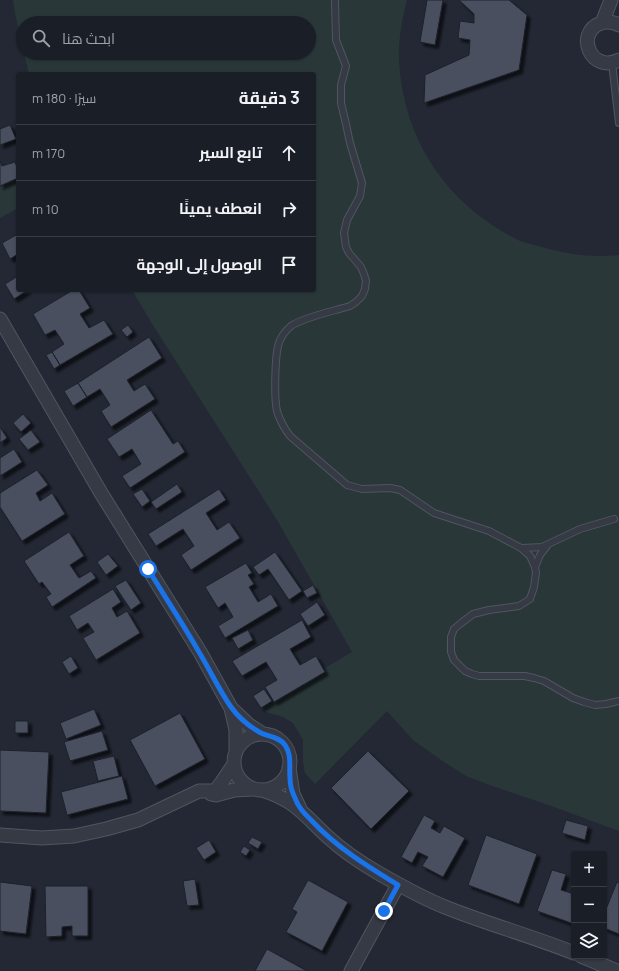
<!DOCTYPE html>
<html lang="ar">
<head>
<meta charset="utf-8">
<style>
	body { margin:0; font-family:Manrope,Cairo,sans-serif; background:#272b33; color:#f1f3f6; direction:rtl }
	.controls { position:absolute; right:12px; bottom:12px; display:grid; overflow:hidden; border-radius:4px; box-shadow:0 1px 3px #0004 }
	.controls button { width:36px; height:36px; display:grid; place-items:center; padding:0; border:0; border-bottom:1px solid #383c44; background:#1a1e27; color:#f1f3f6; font:20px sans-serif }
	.stop { position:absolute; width:12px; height:12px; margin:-9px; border:3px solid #1a73e8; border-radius:50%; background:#fff }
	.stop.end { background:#1a73e8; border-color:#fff; box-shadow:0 1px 4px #0008 }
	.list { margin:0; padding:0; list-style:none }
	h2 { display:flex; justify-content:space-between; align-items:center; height:52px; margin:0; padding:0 16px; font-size:17px }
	h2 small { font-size:13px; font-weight:400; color:#9fa2a7 }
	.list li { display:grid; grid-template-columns:26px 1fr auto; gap:12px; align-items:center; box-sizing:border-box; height:56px; padding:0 16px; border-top:1px solid #383c44 }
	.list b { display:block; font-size:15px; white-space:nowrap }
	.list em { font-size:13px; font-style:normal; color:#9fa2a7 }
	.icon { flex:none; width:22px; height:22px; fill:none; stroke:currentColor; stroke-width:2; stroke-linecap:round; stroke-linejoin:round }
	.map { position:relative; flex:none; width:619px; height:971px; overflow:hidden; direction:ltr }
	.search { position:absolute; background:#1a1e27; box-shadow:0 1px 3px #0004; left:16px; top:16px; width:300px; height:44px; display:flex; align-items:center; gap:10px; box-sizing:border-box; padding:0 14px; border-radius:22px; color:#9fa2a7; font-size:15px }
	.panel { position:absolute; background:#1a1e27; box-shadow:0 1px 3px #0004; left:16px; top:72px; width:300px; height:220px; border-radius:4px; direction:rtl }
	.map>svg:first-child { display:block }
</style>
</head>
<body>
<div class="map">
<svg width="619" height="971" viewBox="0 0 619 971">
	<defs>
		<filter id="shadow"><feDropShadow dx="3.5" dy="3.5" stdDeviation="1" flood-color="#0009"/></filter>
	</defs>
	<rect width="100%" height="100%" fill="#232834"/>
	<path fill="#293739" d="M13 0H407C404 12 401 24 400 36 398 50 399 66 401 81 411 152 454 208 518 240 524 243 532 244 538 246 567 254 589 258 619 255V831L554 807 487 784 466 776 441 760 413 740 387 711 315 784 305 773 303 762V740L293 723 283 717 266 712 259 707 352 652 277 520 151 322 132 290H314V74H29L24 53H309V23H23V49L15 13Z
		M18 178V208L0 218V187Z"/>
	<path fill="#494f5e" stroke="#1d212c" filter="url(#shadow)" d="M427 0H443L435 45 420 42Z
		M459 0H509L527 15 519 70 424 103 425 75 469 55 470 40 458 38 460 21 474 23V14Z
		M10 125 16 139 0 145V129Z
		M0 161 2 166 15 162 18 170V178L0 186Z
		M18 234V254L10 259 2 243Z
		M18 276V290H28L14 299 5 284Z
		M73 290H79L90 308 80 314 89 328 104 320 113 334 60 365 52 352 64 344 55 330 45 335 33 314Z
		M128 325 133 332 127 337 121 330Z
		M149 337 162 358 127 380 134 391 145 384 155 399 111 427 101 411 110 405 100 389 87 397 78 383Z
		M52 352 60 365 54 369 46 355Z
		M78 383 87 397 73 406 64 391Z
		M151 410 173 444 178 441 185 452 130 488 122 476 141 464 132 449 119 457 107 439Z
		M23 414 31 423 21 432 13 423Z
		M0 427 7 438 0 443Z
		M31 430 40 442 28 450 19 439Z
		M14 449 22 462 0 476V458Z
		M37 470 48 485 36 493 40 501 52 493 65 514 22 541 0 507V493Z
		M177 484 182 492 156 509 151 502Z
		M142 489 150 501 142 507 133 494Z
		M219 489 226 500 206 513 217 530 229 522 240 538 191 570 181 555 194 546 183 529 156 546 148 534Z
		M69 532 84 556 70 565 79 578 91 571 96 578 52 607 46 597 51 594 42 582 39 584 24 561Z
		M275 552 302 591 289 600 268 569 259 575 253 567Z
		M108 554 118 566 106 575 97 562Z
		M246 563 252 573 248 575 254 584 249 587 258 602 271 594 278 606 225 638 218 626 233 617 225 603 218 608 205 587Z
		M126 580 141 603 131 610 115 586Z
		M313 585 317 593 307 598 303 591Z
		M113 589 121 602 112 608 117 617 127 611 140 633 96 660 83 638 94 632 88 623 77 630 69 616Z
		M317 602 325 615 308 626 300 614Z
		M302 620 311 637 290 649 300 665 316 656 325 672 274 702 265 687 277 680 266 662 242 676 232 661Z
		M248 630 253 640 238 649 232 638Z
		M71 656 78 668 69 674 62 662Z
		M264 689 272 701 261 708 253 696Z
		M94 709 101 725 66 739 60 723Z
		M180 713 205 759 155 786 130 740Z
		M15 721H28V733H15Z
		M102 731 108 750 70 761 64 742Z
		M0 750 49 752 46 813 0 811Z
		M368 751 409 791 371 829 331 788Z
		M114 756 119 776 98 781 93 761Z
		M122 776 128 799 67 815 61 792Z
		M424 815 435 821 431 828 440 833 444 826 465 838 443 877 422 866 428 857 418 852 412 863 401 857Z
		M566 820 588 826 585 840 562 833Z
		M486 835 537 854 519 904 468 885Z
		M252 837 262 842 258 849 248 843Z
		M209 840 216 852 204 860 196 848Z
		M244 846 250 850 246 856 240 852Z
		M552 870 566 874 561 890 571 893 574 886V924L537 911Z
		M195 879 199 905 187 906 183 881Z
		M308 880 348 902 322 951 286 932 297 912 292 909Z
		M0 882 32 886 26 934 0 931Z
		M617 882 619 883V934L604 928V914Z
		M45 886H88V936H72V926L62 927V936L46 937Z
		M267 949 307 971H255Z"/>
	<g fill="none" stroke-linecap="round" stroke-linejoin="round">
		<g stroke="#505560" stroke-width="8">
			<path id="lane" d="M335 0 336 40 346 66 341 85V103L346 124 350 143 362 183 360 196 347 220 344 233 346 247 349 253 361 267 364 274 366 281 365 289 362 296 356 302 350 306C334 311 304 317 291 326 285 331 280 338 278 346 275 359 274 398 277 411 280 421 284 428 290 436L347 485 362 489 390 488 400 490 434 513 489 531 521 548 530 556 535 567 536 573 534 587 530 599 519 606 489 610 473 614 460 624 454 629 451 637V652L454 660 465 671 472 674 479 676H525L534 678 544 681 573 698 584 702 595 705 606 704 619 701
				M612 63 619 123
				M522 548 542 547 580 529 614 519
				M535 567 540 555 547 546"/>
		</g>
		<g stroke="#505560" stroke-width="15">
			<path id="street" d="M602 23 611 0
				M619 25C613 22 607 21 601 23 574 33 591 74 619 60
				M0 319 101 493 200 652 231 708 249 725 263 734
				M231 708 236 730V750
				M234 762a28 28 0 1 1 56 0a28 28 0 1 1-56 0Z
				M289 768 293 794 300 809
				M262 790C295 800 304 815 328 837 343 851 361 863 380 874 401 886 422 898 445 907 487 924 532 936 574 953
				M211 794 216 795 234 790 253 789
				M0 835 42 838 74 836 106 829 138 820 199 791H215L222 782 234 764
				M581 956 617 971
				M351 971 398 885"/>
		</g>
		<use href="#lane" stroke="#363a45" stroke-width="6"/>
		<use href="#street" stroke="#363a45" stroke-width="13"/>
	</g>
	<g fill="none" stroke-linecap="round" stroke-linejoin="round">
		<path stroke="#1a73e8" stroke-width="5" d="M148 569C165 597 183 624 199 652 210 670 219 690 231 707 239 718 250 727 261 733 270 737 279 737 285 745 292 755 289 766 290 778 290 785 292 792 295 798 298 807 304 813 311 820 336 847 367 866 398 885L384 911"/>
	</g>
</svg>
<div class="controls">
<button>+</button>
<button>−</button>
<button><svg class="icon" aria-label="layers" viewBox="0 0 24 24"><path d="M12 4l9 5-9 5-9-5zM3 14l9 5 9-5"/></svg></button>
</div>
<div class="stop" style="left:148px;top:569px"></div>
<div class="stop end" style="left:384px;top:911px"></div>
<div class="search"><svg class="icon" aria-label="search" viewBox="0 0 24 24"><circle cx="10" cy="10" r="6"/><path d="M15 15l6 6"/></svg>ابحث هنا</div>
<section class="panel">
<h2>3 دقيقة<small>سيرًا · 180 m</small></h2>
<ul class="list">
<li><svg class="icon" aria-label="ahead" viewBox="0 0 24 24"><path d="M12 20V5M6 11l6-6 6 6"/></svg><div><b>تابع السير</b></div><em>170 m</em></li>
<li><svg class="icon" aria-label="right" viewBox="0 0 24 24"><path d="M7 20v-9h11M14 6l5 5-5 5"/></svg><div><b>انعطف يمينًا</b></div><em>10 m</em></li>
<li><svg class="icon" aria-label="arrive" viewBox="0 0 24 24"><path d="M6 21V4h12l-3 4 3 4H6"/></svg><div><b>الوصول إلى الوجهة</b></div></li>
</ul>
</section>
</div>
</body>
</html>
